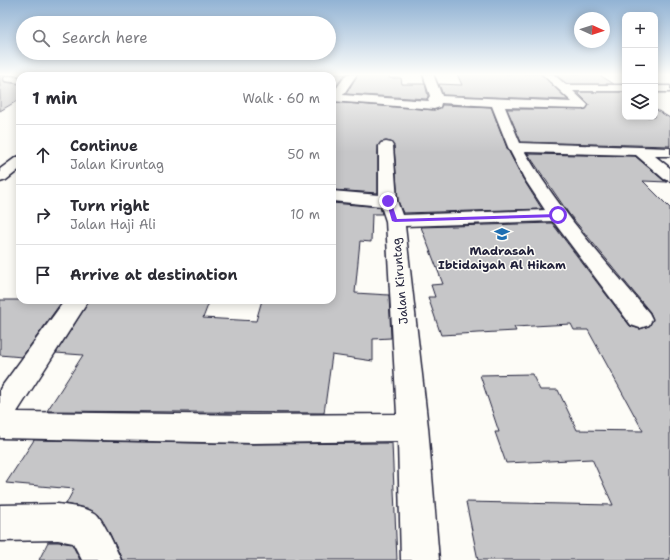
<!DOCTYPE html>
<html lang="en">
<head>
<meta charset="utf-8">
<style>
	body { margin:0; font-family:"Shantell Sans",sans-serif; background:#f2f2f3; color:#2b2b33 }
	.controls { position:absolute; right:12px; top:12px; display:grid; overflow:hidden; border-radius:8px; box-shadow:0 2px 10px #0003 }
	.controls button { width:36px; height:36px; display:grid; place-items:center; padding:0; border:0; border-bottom:1px solid #e1e1e2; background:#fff; color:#2b2b33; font:20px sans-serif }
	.compass { position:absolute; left:574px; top:12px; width:36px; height:36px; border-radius:50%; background:#fff; box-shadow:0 2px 10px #0003; rotate:93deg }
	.stop { position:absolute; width:12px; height:12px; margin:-9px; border:3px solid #7c3aed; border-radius:50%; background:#fff }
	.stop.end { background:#7c3aed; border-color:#fff; box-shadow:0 1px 4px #0008 }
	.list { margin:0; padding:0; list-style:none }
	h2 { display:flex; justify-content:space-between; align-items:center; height:52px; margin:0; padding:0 16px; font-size:17px }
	h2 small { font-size:13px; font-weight:400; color:#7c7c81 }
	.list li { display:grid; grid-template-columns:26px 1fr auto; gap:12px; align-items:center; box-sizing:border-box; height:60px; padding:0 16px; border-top:1px solid #e1e1e2 }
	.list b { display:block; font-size:15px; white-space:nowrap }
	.list p { margin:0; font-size:13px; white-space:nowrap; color:#7c7c81 }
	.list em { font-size:13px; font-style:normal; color:#7c7c81 }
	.icon { flex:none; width:22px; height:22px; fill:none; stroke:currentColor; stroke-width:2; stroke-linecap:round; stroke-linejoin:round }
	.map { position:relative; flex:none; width:670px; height:560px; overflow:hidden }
	.search { position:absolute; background:#fff; box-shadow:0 2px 10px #0003; left:16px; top:16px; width:320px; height:44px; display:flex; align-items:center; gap:10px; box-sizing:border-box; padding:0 14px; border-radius:22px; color:#7c7c81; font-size:15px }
	.panel { position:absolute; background:#fff; box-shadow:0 2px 10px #0003; left:16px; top:72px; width:320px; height:232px; border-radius:12px }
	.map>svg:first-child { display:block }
</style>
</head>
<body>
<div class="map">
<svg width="670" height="560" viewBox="0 0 670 560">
	<rect width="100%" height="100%" fill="#fdfcf7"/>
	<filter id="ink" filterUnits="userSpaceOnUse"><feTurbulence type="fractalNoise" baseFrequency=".025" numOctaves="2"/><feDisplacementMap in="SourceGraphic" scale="8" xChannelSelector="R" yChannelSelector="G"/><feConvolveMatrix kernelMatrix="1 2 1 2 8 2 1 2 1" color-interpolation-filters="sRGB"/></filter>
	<g filter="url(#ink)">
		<path fill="#c6c6c8" stroke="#22223b" d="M332 74H345L332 92Z
			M358 74H389V78H401L402 84H425L428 96 427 99 346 94Z
			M457 74H541L568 100 443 95 439 84 462 85Z
			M555 74H598L614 84H567Z
			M0 75H6L3 78 5 82 20 84V99L0 111Z
			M577 92H625V117H655V109L670 118V146L521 142 507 109H586L589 104Z
			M332 102 434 110 440 108 442 105 491 107 507 148 523 179 542 209 403 213 398 201 394 146 391 142 386 141 381 142 378 146V193L332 190Z
			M528 154 635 156 663 180 667 182 643 181 670 208V560H478L466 502 613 505 592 459 506 463 495 432H499L480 375 532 374 540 390H558L577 430 643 431 588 330H574L571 324 514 327 516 331 441 335 428 297H435L431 285 443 284 421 227 552 223 630 326 640 329 649 326 653 320 650 312 569 214Z
			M332 203 380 207 382 214H372L371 242 360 241 355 293 389 295 391 338 373 339V361L332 355 324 413 47 411 83 355 56 353 90 300H210L203 318 256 321 262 300H332Z
			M0 300H63L22 357 0 355Z
			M34 440 253 444 392 443 397 560H122L110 534 99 515 87 508 66 504 74 489 6 483Z
			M48 542H58L72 544 80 560H39Z"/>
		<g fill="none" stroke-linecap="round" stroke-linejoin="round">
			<g stroke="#22223b" stroke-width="3">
				<path id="street" d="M287 74H297V76H287Z
					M347 74H357L343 95 429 101 428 99 430 96 423 74H433L442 96 572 102 542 74H553L566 85H625V91H573L588 105 586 108 582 109 505 107 520 143 670 148V156H655L670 168V181L664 179 636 155 525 152C559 210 605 261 649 313L652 319 649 325 640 328 631 325 553 221 405 226 428 427 439 560H401L398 441 253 443 0 438V389L65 300H89L17 412 253 415 397 414 386 221 381 206 332 201V191L379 195V146L381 143 386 142 391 143 393 146 397 201 402 215 545 210 524 178 508 147 492 106 441 103 440 107 434 109 332 101V94Z
					M9 76 20 77V83L5 81 4 79 5 77Z
					M655 86H670V92H655Z
					M20 156V169L6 180 0 182V169L15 158Z
					M58 504C70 506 84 507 95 513 102 517 117 551 121 560H82L73 543 58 540 0 541V505Z"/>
			</g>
			<use href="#street" fill="#fdfcf7" fill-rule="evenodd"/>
		</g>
	</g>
	<linearGradient id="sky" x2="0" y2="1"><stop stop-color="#92b3d4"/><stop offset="0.49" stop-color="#fefefb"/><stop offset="1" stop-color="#fefefb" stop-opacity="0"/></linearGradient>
	<rect width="670" height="152" fill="url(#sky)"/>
	<path fill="#7c3aed" d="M386 200 391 201 397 219 558 214 560 215 558 217 395 222 392 221Z"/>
	<defs>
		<g id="school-bare" transform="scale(1.2)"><path d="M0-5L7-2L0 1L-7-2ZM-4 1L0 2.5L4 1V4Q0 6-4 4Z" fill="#1f6fb2" stroke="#fdfcf7" stroke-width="2.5" paint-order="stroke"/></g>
	</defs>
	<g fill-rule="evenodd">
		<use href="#school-bare" x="502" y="234"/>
	</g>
	<g text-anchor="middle" stroke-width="3" stroke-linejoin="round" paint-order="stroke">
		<g font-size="12" font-weight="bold" fill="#22223b" stroke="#fdfcf7">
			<text x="502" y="255">Madrasah<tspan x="502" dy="14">Ibtidaiyah Al Hikam</tspan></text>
		</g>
		<g font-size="12" fill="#22223b" stroke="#fdfcf7">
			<text transform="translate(400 281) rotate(-95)" y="4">Jalan Kiruntag</text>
		</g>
	</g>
</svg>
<div class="controls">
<button>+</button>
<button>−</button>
<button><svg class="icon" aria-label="layers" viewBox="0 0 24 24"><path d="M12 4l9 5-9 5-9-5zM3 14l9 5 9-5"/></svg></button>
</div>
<svg class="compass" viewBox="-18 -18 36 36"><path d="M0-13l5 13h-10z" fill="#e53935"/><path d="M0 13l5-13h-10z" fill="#7c7c81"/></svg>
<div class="stop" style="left:558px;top:215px"></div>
<div class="stop end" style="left:388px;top:201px"></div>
<div class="search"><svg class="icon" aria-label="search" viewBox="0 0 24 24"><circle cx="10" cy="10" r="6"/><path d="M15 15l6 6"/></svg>Search here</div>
<section class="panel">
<h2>1 min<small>Walk · 60 m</small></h2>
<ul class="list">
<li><svg class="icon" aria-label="ahead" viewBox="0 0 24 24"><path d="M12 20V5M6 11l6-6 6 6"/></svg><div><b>Continue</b><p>Jalan Kiruntag</p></div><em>50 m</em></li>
<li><svg class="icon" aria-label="right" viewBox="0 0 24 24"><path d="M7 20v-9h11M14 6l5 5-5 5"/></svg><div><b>Turn right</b><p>Jalan Haji Ali</p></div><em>10 m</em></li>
<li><svg class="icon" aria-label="arrive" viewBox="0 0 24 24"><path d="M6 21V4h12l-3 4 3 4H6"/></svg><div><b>Arrive at destination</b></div></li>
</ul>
</section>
</div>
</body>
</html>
